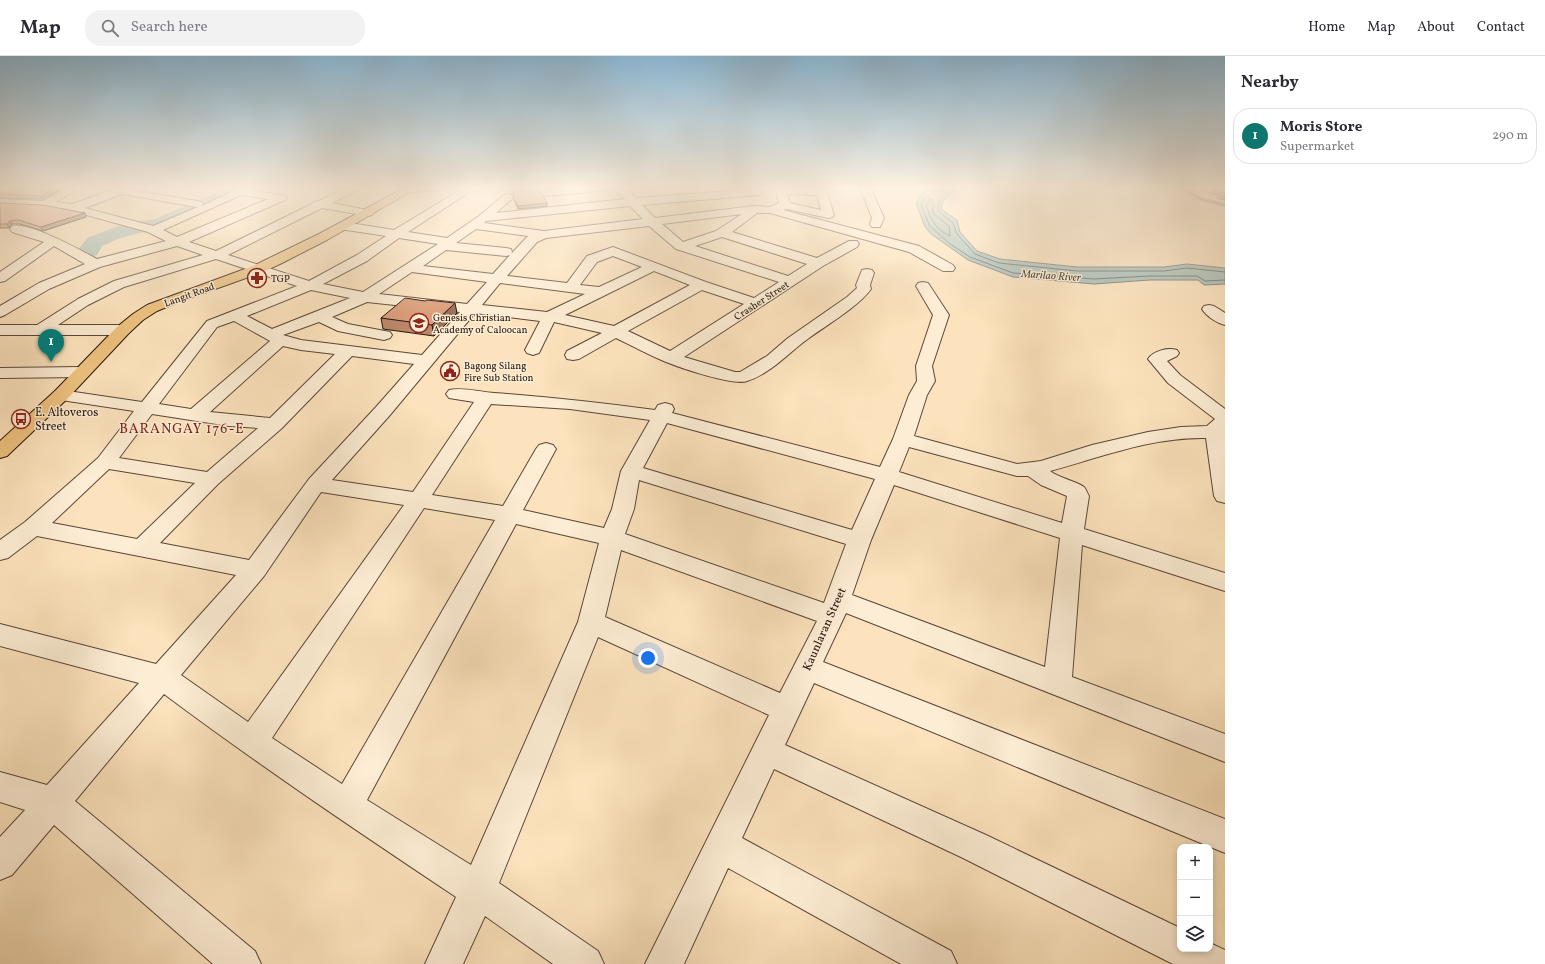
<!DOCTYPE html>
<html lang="en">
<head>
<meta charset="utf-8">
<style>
	body { margin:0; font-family:Vollkorn,serif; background:#f2f2f3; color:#2b2b33 }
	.controls { position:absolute; right:12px; bottom:12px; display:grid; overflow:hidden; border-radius:8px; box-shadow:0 2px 6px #0003 }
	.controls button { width:36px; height:36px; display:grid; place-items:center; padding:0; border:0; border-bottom:1px solid #e1e1e2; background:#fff; color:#2b2b33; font:20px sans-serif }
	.you { position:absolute; left:648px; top:602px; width:14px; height:14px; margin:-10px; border:3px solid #fff; border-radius:50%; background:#1a73e8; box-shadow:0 0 0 6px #1a73e833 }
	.badge { display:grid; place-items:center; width:26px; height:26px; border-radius:50%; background:#0f766e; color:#fff; font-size:13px; font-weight:700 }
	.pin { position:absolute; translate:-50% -33px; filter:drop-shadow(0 1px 2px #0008) }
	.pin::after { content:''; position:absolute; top:21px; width:14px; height:12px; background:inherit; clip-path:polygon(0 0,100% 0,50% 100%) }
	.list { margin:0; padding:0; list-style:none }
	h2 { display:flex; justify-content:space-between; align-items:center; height:52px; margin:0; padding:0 16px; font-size:17px }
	h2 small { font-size:13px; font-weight:400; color:#7c7c81 }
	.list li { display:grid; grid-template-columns:26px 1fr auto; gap:12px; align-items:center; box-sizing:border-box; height:56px; margin:0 8px 8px; padding:0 8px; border:1px solid #e1e1e2; border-radius:16px }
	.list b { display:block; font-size:15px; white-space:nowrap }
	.list p { margin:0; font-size:13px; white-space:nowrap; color:#7c7c81 }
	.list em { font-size:13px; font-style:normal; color:#7c7c81 }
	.icon { flex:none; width:22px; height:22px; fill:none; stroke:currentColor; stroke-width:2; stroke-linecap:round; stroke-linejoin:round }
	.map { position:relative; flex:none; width:1225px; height:908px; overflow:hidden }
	header { display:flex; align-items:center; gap:24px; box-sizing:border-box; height:56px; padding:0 20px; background:#fff; border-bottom:1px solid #e1e1e2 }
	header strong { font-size:19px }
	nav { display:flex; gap:22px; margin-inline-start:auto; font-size:14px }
	.search { width:280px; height:36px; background:#f2f2f3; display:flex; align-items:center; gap:10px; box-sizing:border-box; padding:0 14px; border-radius:16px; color:#7c7c81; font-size:15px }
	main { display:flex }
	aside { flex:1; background:#fff }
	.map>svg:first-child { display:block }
</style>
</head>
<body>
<header>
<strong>Map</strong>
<div class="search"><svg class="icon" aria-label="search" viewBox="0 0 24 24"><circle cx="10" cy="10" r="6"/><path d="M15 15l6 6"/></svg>Search here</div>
<nav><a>Home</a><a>Map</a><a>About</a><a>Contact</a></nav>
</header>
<main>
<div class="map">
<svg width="1225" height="908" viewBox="0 0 1225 908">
	<rect width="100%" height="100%" fill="#fce3bd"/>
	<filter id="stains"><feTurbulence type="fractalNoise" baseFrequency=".005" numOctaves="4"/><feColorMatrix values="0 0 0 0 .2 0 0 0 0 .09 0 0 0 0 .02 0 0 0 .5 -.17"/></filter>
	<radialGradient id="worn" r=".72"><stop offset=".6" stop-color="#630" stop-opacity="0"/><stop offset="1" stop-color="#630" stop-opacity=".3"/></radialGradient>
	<path fill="#a1bdb9" stroke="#6f7974" d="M934 131H970C958 133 942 139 941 153L957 164 960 176 977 195 1000 203 1077 211H1164L1187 208 1225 212V228L1204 229 1198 224H1150L1094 228 1013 221 968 204 931 178 925 171 916 147 922 137Z"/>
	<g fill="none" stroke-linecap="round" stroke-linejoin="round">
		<path stroke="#636862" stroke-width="1" d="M936 131 935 135 925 141 921 148 929 169 950 188 970 201 1013 217 1094 223 1150 220H1197L1205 225 1225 224
			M958 131C946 136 937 141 938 155L953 167 957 178 975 198 999 207 1077 215H1164L1187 212 1225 216
			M931 143 933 145V157L949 170 950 180C936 174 930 162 926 149Z"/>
		<path stroke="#6f7974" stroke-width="3.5" d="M1179 131 1201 143 1225 149"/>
		<path fill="#a1bdb9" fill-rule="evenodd" d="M229 131H253L250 135 166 172 135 178 118 183 102 190 97 199 89 201 81 199 78 194 87 182 124 168 155 163Z"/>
		<g stroke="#5b4738" stroke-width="2">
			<path id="minor" d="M68 131H80L56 146 72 148 121 131H133L131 134 197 145 201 146 203 148 202 150 242 131H255L251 134 285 140 287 142 285 144 189 186 216 195 312 148 314 146 319 145 348 131H361L360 133 332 147 372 155 374 157 372 159 368 160 322 152 228 199 309 225 357 199 386 180 340 173 338 170 340 167 344 166 394 174 465 131H477L408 176 447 182 479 160 504 139 508 138 514 141 496 157 625 143 614 132 610 134 545 140 540 137C546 129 611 131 625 131L636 142 758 133 763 136 758 139 642 149 655 162 754 150 770 151 779 147 775 131 815 132V131H825L834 159 832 161 828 162 787 153 783 154 919 190 953 209 955 212 953 215H943L909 196 770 157H757L732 176 817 202 849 185H857L859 188 857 191 823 210 684 301 735 316H740L767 300 788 282 847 241 857 232 856 229 862 214 867 213 872 214 874 217 870 229 871 233C859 250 827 269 809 282 789 296 772 317 747 325 733 330 681 312 666 306 649 299 633 290 616 282L579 303 573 304 567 303 565 299 567 295 602 277 554 266 539 297 533 299 527 297 525 294 540 265 475 257 390 359 332 424 413 436 474 346 449 342 446 338 449 334C463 331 480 336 494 337 548 341 602 347 655 354L658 349 665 347 672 349 674 353 672 357 880 411 893 383 909 339 917 325 916 310 933 259 916 230 918 227 923 226 928 227 949 259 932 310 935 325 927 339 914 380 1017 408 1041 405 1092 389 1148 376 1181 371 1207 370 1215 363 1168 327 1148 303C1153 295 1168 291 1177 294L1179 297 1177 300 1167 305 1180 319 1225 353V447L1217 445 1214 440 1206 382C1151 381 1102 401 1050 415 1059 422 1076 425 1084 431 1086 433 1087 437 1089 440L1084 473 1225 517V535L1082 489 1072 621 1225 678V706L846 557 823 606 1225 763V797L814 627 785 689 986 779 1180 872V893H1210V887L1225 894V908H1173L1167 905 963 802 774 713 742 782 951 895 957 908H901L728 812 684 908H645L769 659 598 581 499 827 598 895 604 908H553L485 860 463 908H425L456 841C357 775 259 709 164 638L75 745 255 895 261 908H213L54 769 12 819 0 824V781L25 754 0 746V716L47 729 139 627 0 590V568L156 608 236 519 37 480 8 502 0 504V484L25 466 98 402 134 355 61 344 55 343 52 339 55 335 61 334 142 346 207 265 297 230 216 203 124 231 88 249 58 269H123L129 271 131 274 129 277 123 279H0V269H37L78 243 114 225 203 199 177 190 100 211 49 233 5 259 0 261V250L39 227 85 208 54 190 5 225 0 226V216L44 186 12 176 10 173 12 170C30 166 80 194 97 203L166 185 148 176 72 155 45 151 0 149V143L43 145ZM122 138 197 151H198L153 170 85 152ZM787 138 817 139 821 154 790 147ZM241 139 268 143 177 181 163 174ZM630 150 643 163 544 175 484 167 486 165ZM742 158 716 175 683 186 662 168ZM649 170 676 193 779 226 754 242 706 226 613 191 587 200 567 227 507 220 537 186 546 182ZM476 173 528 180 511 198 512 196 511 193 506 192 456 187ZM722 181 807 208 788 220 695 190ZM399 182 438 188 363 236 323 228 367 205ZM446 194 506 200 510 199 493 218 423 210ZM613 200 642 211 599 231 580 229 597 206ZM654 215 690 229 614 270 565 259ZM412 216 487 226 467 248 379 238ZM500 227 585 238 547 256 482 249ZM311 234 350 242 272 273 247 260ZM702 234 744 248 670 295 628 275ZM367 246 460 256 422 299 301 284 283 279 319 266 338 275 384 284 390 282 392 279 390 276 348 268 332 261ZM234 265 270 285 191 353 159 348 217 271ZM283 290 301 294 335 298 270 362 210 356ZM352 300 414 308 376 351 309 423 249 504 160 487 218 428 282 372ZM491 348 570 353 650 364 621 415 612 453 604 472 523 454 556 393 553 389 546 387 539 389 536 393 503 450 432 439ZM152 358 229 370 258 372 207 416 119 402ZM667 367 875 423 852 474 643 412ZM909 391 1017 420H1028L1041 429 1067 440 1062 467 899 416ZM109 413 195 427 137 483 52 467ZM639 424 846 488 824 547 625 478 634 453ZM894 429 1060 482 1045 611 852 539 871 484ZM321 436 404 449 248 666 181 619 264 520ZM424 452 495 464 342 728 272 682ZM516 468 599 487 578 566 471 809 367 744ZM621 494 817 565 780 637 605 561Z
				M406 131H447L442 134 410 136 406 135 405 133Z
				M860 131H870L884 162 880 171H872L870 168 872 162Z
				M1204 131H1214L1212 136 1208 137 1203 134Z
				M1209 249 1214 250 1225 257V269C1217 267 1206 260 1202 253L1204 250Z
				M82 311 88 312 91 316 88 320 82 321 0 322V312Z"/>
		</g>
		<g stroke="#25130c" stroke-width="2">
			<path id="major" d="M406 131H418L327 184 282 207 263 216 176 247 157 255 143 264 129 277 67 343 7 400 0 402V385L55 335 117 271 133 258 147 249 253 210 319 178Z"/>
		</g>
		<use href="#minor" fill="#fdedd4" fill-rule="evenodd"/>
		<use href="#major" fill="#eec27e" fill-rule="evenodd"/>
	</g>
	<path fill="#bc886a" stroke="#25130c" d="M0 131H65L43 143 0 142Z
		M1215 131H1225V144L1217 142 1219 139 1212 138Z
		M512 135 547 147V150L518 153 514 143 513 140H514L512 138Z
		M0 147 85 157 86 161 43 175 20 168H12L9 172H0Z
		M457 257 434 280 383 273 381 262Z"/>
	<path fill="#996f56" stroke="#25130c" d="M57 131H65L43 143 41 140Z
		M547 147V150L518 153V150Z
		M85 157 86 161 43 175 41 171Z
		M10 165 12 168 9 172 7 168Z
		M455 247 457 257 434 280 432 269Z"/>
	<path fill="#db9e7b" stroke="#25130c" d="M0 131H57L41 140 0 138Z
		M1215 131H1225V141L1219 139 1222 136 1214 135Z
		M539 133 547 147 518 150 513 140 515 138 512 135Z
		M0 147 43 149 85 157 41 171 18 164 10 165 7 168H0Z
		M405 242 425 245 427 244 455 247 432 269 381 262Z"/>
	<linearGradient id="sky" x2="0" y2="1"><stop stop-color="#8bb8d5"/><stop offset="0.51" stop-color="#fef2e1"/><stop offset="1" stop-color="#fef2e1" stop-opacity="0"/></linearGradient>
	<rect width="1225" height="258" fill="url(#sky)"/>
	<defs>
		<g id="pharmacy-ring" transform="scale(1)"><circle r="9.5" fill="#fdedd4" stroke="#8f2418" stroke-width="1.5"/><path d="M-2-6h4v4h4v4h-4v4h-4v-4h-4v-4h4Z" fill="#8f2418"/></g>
		<g id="school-ring" transform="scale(1)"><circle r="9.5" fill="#fdedd4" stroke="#8f2418" stroke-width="1.5"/><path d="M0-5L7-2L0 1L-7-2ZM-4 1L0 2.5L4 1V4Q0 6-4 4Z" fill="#8f2418"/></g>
		<g id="civic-ring" transform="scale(1)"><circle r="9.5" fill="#fdedd4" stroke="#8f2418" stroke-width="1.5"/><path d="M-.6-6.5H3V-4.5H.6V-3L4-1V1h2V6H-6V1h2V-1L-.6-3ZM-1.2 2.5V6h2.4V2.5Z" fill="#8f2418"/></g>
		<g id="bus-ring" transform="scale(1)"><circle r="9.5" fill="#fdedd4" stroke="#8f2418" stroke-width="1.5"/><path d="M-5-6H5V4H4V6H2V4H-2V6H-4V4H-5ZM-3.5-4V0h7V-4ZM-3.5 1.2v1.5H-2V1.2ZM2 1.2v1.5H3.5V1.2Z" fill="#8f2418"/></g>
	</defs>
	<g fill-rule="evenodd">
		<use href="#pharmacy-ring" x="257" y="222"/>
		<use href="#school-ring" x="419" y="267"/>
		<use href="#civic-ring" x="450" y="315"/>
		<use href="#bus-ring" x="21" y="363"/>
	</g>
	<g text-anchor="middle" stroke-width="3" stroke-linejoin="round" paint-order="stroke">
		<g font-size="10" fill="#25130c" stroke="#fdedd4" text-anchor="start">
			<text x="271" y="226">TGP</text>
			<text x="433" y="265">Genesis Christian<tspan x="433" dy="12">Academy of Caloocan</tspan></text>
			<text x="464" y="313">Bagong Silang<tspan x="464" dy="12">Fire Sub Station</tspan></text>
		</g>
		<g font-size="10" fill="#25130c" stroke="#fdedd4">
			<text transform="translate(189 238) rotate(-20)" y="4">Langit Road</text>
			<text transform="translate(761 244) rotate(-33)" y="4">Crasher Street</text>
		</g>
		<g font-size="11" font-style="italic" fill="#504e49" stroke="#fdedd4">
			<text transform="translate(1051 219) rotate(4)" y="4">Marilao River</text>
		</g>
		<g font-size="12" fill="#25130c" stroke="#fdedd4" text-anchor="start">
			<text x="35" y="360">E. Altoveros<tspan x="35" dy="14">Street</tspan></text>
		</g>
		<g font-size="12" fill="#25130c" stroke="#fdedd4">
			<text transform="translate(824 573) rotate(-66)" y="4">Kaunlaran Street</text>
		</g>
		<g font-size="14" letter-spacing="1" fill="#7a1f14" stroke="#fdedd4">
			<text x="182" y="377">BARANGAY 176-E</text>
		</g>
	</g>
	<rect width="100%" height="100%" filter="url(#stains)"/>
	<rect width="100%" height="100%" fill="url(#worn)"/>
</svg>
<div class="controls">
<button>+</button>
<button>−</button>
<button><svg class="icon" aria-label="layers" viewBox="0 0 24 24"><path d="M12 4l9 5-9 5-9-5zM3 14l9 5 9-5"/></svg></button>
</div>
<div class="you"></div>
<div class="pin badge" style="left:51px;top:306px">1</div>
</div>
<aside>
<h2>Nearby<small></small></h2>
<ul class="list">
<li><span class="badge">1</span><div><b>Moris Store</b><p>Supermarket</p></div><em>290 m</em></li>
</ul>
</aside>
</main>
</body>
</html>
